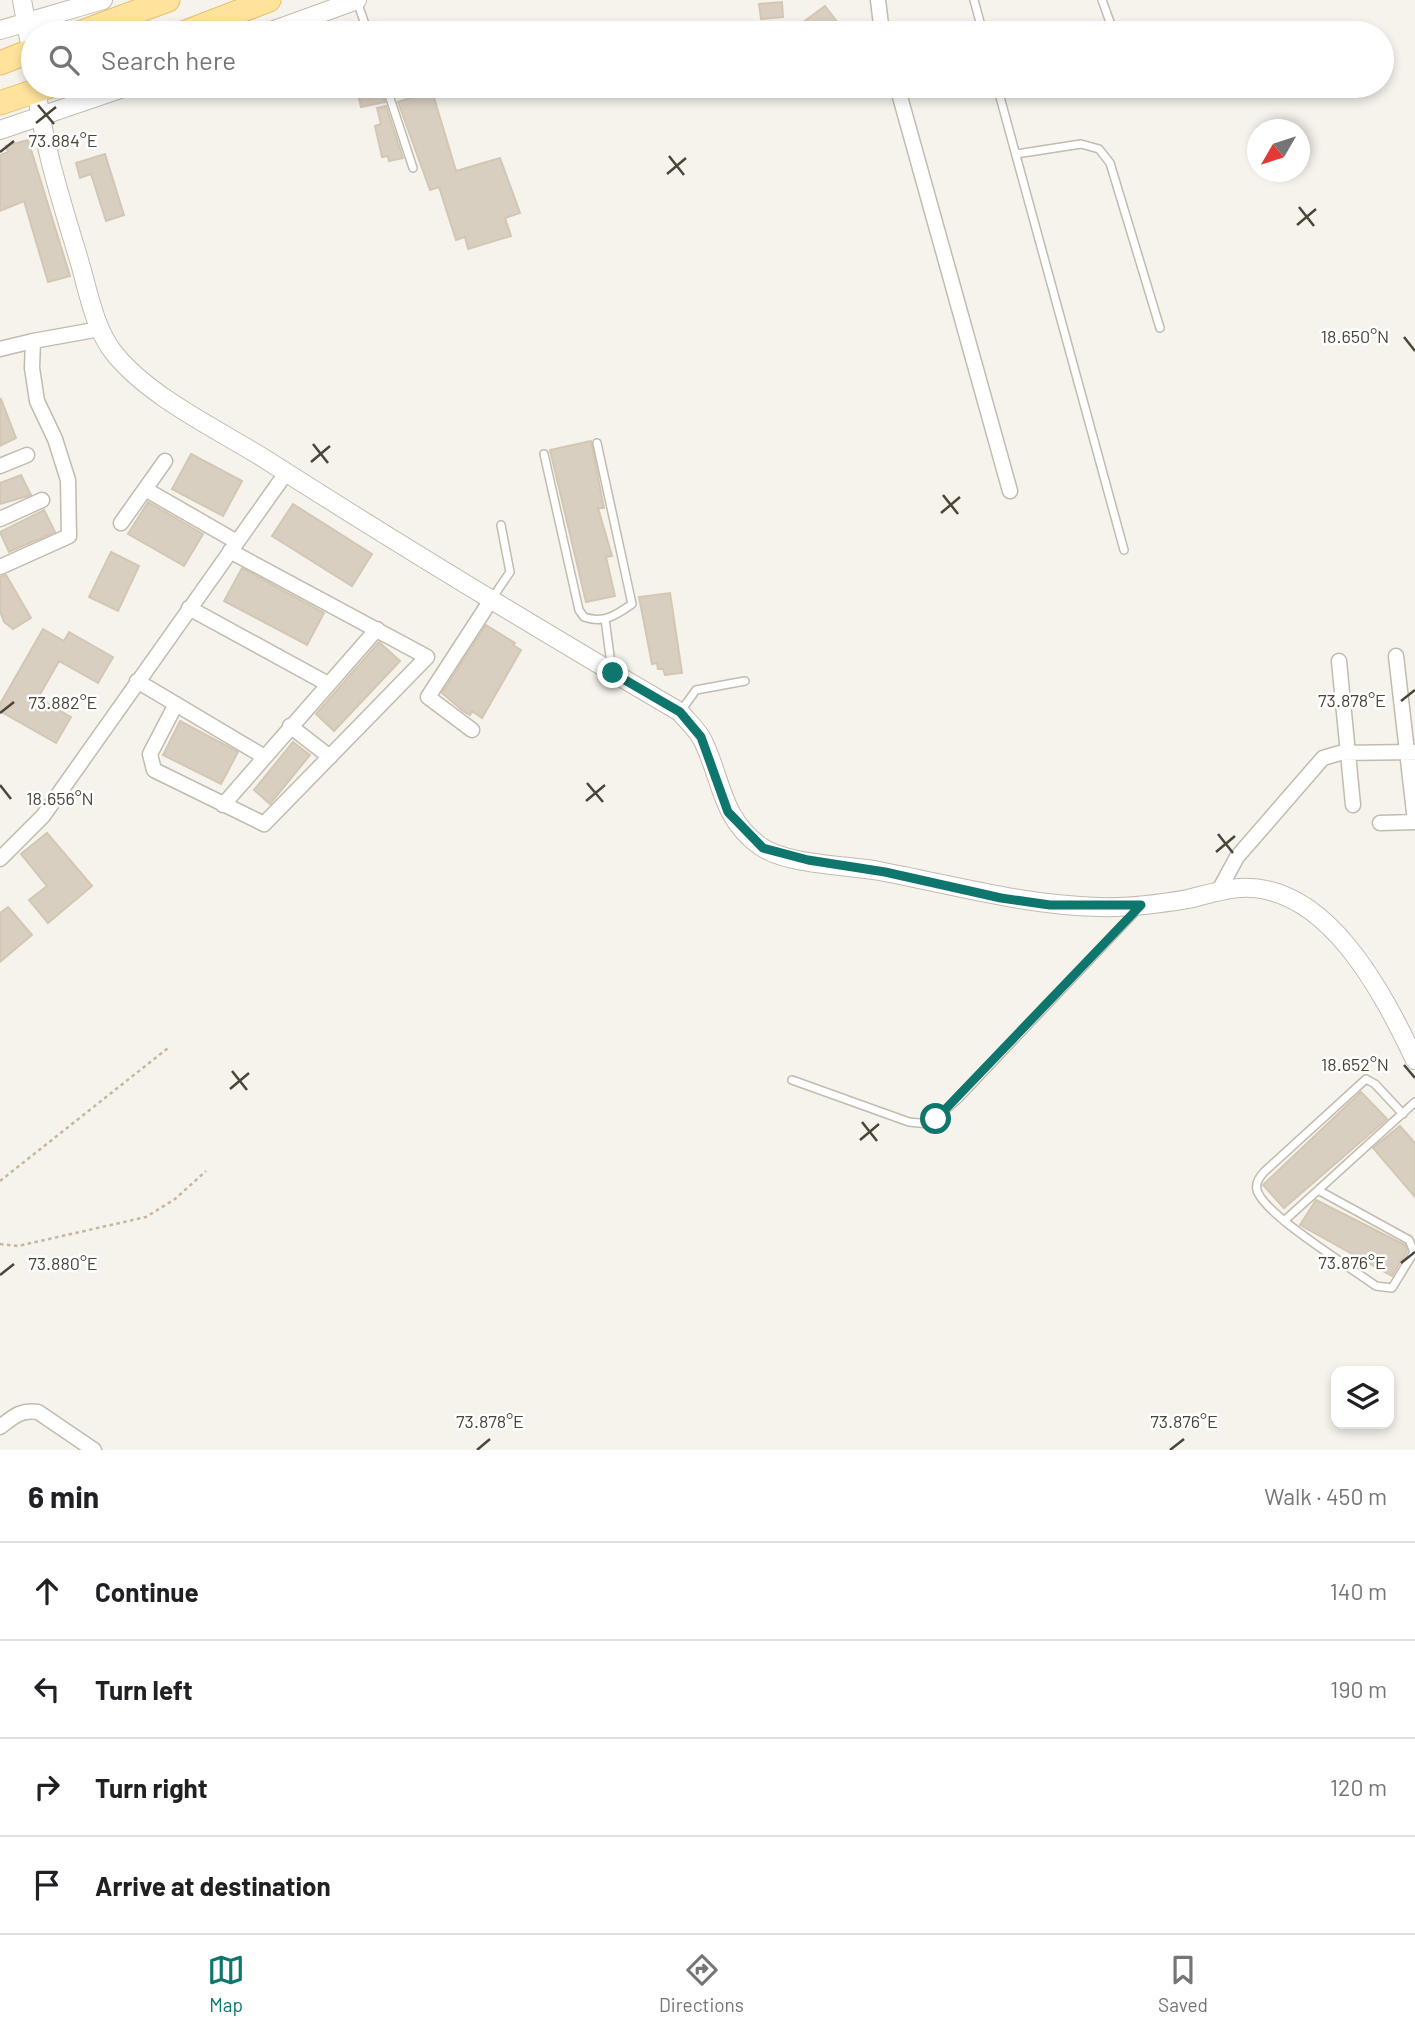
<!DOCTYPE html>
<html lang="en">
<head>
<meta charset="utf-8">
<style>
	body { margin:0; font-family:Barlow,sans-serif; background:#f2f2f2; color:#202124 }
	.controls { position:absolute; right:21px; bottom:21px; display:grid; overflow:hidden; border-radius:14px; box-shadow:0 4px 10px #0003 }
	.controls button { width:63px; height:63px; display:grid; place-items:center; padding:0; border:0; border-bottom:2px solid #e0e0e0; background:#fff; color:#202124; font:35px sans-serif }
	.compass { position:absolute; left:1247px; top:119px; width:63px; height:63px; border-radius:50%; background:#fff; box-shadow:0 4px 10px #0003; rotate:231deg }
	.stop { position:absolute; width:21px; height:21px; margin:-16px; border:5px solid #0f766e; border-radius:50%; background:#fff }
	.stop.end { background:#0f766e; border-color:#fff; box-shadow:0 2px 7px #0008 }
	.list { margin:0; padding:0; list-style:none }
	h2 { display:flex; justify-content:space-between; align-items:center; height:91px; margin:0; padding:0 28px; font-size:30px }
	h2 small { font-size:23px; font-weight:400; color:#757577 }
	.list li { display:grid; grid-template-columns:46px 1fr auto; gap:21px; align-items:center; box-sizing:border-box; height:98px; padding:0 28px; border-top:2px solid #e0e0e0 }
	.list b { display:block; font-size:26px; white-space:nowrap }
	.list em { font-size:23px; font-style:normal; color:#757577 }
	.icon { flex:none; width:38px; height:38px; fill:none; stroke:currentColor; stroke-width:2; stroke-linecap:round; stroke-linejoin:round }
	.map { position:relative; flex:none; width:1415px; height:1450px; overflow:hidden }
	.search { position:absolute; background:#fff; box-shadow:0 4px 10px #0003; left:21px; right:21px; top:21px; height:77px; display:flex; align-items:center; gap:18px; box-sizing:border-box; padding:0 24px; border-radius:38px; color:#757577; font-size:26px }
	.sheet { height:483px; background:#fff }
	nav { display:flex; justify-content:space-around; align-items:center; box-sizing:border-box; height:98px; border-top:2px solid #e0e0e0; background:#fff; font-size:19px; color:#757577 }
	nav a { display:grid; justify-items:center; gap:4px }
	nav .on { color:#0f766e }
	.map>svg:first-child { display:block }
</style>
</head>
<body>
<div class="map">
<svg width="1415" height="1450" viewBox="0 0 1415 1450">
	<rect width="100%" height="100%" fill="#f6f3ec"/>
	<path fill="#d8cfc1" stroke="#d3c7b4" stroke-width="2" d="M782 2 783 17 761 19 759 4Z
		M825 6 841 27 833 33H815L805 21Z
		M356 86H380L385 102 361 107Z
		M432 91 456 171 500 158 520 213 505 218 511 236 468 249 465 237 456 240 439 187 430 190 398 102Z
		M386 106 403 158 389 161 388 156 382 157 375 126 381 124 377 108Z
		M28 140 70 276 48 282 24 201 0 211V155L8 152 6 146Z
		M105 154 124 215 106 221 91 174 80 178 76 163Z
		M1 399 16 438 0 446V400Z
		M591 441 604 508H598L612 556 606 557 615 596 586 602 550 450Z
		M191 454 242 481 223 516 172 489Z
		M21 475 31 495 0 504V483Z
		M148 502 203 534 184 566 128 534Z
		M293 504 372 554 352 586 272 536Z
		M44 510 55 532 9 552 0 532Z
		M111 552 139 566 118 611 89 597Z
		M242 568 324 613 307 645 224 601Z
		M6 575 31 618 13 629 4 622 0 611V577Z
		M670 593 682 673 665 675 663 669H658L657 663 652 664 639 597Z
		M486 625 515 643 513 645 521 650 482 718 472 711 470 715 463 711 442 693Z
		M43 629 64 641 69 632 113 657 98 683 59 661 38 698 71 717 56 743 0 711V704Z
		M379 642 400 661 334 731 316 714Z
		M180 721 238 752 221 784 163 755Z
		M293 742 310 755 270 804 254 790Z
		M47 833 92 886 48 923 29 900 47 886 21 854Z
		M8 907 32 935 0 962V913Z
		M1361 1092 1387 1119 1284 1208 1263 1185Z
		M1400 1126 1415 1143V1197L1373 1148Z
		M1316 1200 1405 1245 1407 1251 1392 1276 1300 1225Z"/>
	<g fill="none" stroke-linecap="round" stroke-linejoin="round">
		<g stroke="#c2bbae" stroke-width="10">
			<path id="service" d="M974 0 983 33
				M1102 0 1114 33
				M357 1 368 33
				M386 86 413 168
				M997 86 1124 550
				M1149 86 1152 89 1188 90 1216 86
				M1016 154 1081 144 1099 149 1110 163 1160 328
				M544 454 579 610 584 617C604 624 616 615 632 604L597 443
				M491 600 510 572 501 525
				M605 619 612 671
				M680 712 696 690 745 681
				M792 1080 909 1122 929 1124 959 1098 1138 909
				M1318 1190 1409 1240 1414 1252 1392 1288 1376 1286C1353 1269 1263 1214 1257 1190 1255 1182 1260 1176 1265 1171L1366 1079 1375 1084 1403 1114
				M1284 1221 1415 1102"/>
		</g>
		<g stroke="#c2bbae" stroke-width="17">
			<path id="minor" d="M878 0 882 33
				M897 86 1010 491
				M0 349 33 341
				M0 466 27 455
				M145 489 237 542
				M0 519 42 500
				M121 523 165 461
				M0 567 69 536 68 480 55 439 37 401 32 368 33 341 100 329
				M189 608 328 684
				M1396 656 1415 821
				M1339 661 1353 805
				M137 681 263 756
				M176 704 150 754 154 770 264 824 427 657 230 551
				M290 726 330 757
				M472 730 428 697 491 600
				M223 805 377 629
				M1380 823 1415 822
				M0 859 43 816 286 473
				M1218 892 1237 857 1323 758 1340 753 1415 752
				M0 1427C13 1417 21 1409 38 1412L94 1450"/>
		</g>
		<g stroke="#c2bbae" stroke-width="20">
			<path id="tertiary" d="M22 0 33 61
				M0 30 103 0
				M266 33 357 0
				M36 86C43 145 62 203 79 260 88 290 94 328 114 353 149 397 217 429 265 459 401 546 540 630 680 712 687 721 698 730 703 741 722 780 721 818 760 846 787 865 846 865 879 871 953 885 1023 905 1099 907 1128 908 1159 904 1188 899 1205 895 1223 889 1240 888 1327 883 1383 993 1415 1060
				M0 130 129 86"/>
		</g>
		<g stroke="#e6c16a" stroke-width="25">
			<path id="primary" d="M79 33 168 0
				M183 33 269 0
				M0 63 33 50
				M0 103 50 86"/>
		</g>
		<path stroke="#c4b79f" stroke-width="2.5" stroke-dasharray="3.5 3.5" stroke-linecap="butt" d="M0 1181 168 1048
			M0 1244 18 1246 146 1217 175 1199 206 1171"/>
		<use href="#service" stroke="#fff" stroke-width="7"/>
		<use href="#minor" stroke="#fff" stroke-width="14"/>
		<use href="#tertiary" stroke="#fff" stroke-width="18"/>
		<use href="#primary" stroke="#ffe39c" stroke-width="23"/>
	</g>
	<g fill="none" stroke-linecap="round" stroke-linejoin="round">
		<path stroke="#0f766e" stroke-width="9" d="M613 673 680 712 701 737 728 812 763 848 808 860 885 872 1001 898 1050 905H1141L936 1119"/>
	</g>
	<path fill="none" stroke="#4b4439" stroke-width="2.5" d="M38 105 54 124M36 123 56 107M0 152 14 141M669 156 684 175M667 174 686 158M1299 207 1314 226M1297 225 1316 209M1404 337 1415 351M313 444 328 463M311 462 330 446M943 495 958 514M941 513 960 497M1401 701 1415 690M0 713 14 702M587 783 603 802M0 785 11 799M586 801 605 785M1218 834 1233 853M1216 852 1235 836M1404 1065 1415 1078M232 1071 247 1090M230 1089 249 1073M862 1122 877 1141M860 1140 879 1124M1401 1263 1415 1252M0 1275 14 1264M477 1450 490 1439M1170 1450 1184 1439"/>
	<g font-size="18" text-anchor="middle" fill="#4b4439" stroke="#fff" stroke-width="5" stroke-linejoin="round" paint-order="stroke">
		<text x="63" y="147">73.884°E</text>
		<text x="1355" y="343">18.650°N</text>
		<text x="1352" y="707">73.878°E</text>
		<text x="63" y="709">73.882°E</text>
		<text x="60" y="805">18.656°N</text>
		<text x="1355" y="1071">18.652°N</text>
		<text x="1352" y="1269">73.876°E</text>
		<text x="63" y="1270">73.880°E</text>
		<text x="490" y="1428">73.878°E</text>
		<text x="1184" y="1428">73.876°E</text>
	</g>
</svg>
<div class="controls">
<button><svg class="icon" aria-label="layers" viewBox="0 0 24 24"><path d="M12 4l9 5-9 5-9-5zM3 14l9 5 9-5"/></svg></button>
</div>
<svg class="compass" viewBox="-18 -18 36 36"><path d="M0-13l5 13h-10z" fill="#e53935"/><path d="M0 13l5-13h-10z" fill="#757577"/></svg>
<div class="stop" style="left:936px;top:1119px"></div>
<div class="stop end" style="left:613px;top:673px"></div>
<div class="search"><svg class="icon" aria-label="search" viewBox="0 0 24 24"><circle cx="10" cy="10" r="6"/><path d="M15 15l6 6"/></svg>Search here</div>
</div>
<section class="sheet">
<h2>6 min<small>Walk · 450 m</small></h2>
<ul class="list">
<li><svg class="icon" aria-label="ahead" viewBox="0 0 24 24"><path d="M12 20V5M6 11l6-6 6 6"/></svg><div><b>Continue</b></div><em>140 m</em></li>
<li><svg class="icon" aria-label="left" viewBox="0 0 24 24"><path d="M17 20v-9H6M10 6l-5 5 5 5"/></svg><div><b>Turn left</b></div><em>190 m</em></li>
<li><svg class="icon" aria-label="right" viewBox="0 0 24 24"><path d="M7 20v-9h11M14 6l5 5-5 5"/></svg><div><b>Turn right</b></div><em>120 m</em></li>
<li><svg class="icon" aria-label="arrive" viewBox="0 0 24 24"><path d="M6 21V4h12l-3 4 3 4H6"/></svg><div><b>Arrive at destination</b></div></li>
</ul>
</section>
<nav>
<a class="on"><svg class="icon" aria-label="map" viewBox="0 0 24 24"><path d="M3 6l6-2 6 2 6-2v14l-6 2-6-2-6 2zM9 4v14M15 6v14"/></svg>Map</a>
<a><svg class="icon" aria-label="directions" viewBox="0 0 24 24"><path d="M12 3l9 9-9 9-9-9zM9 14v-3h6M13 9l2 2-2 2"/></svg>Directions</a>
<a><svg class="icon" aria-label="saved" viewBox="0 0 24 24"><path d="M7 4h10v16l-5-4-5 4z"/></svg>Saved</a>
</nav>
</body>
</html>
